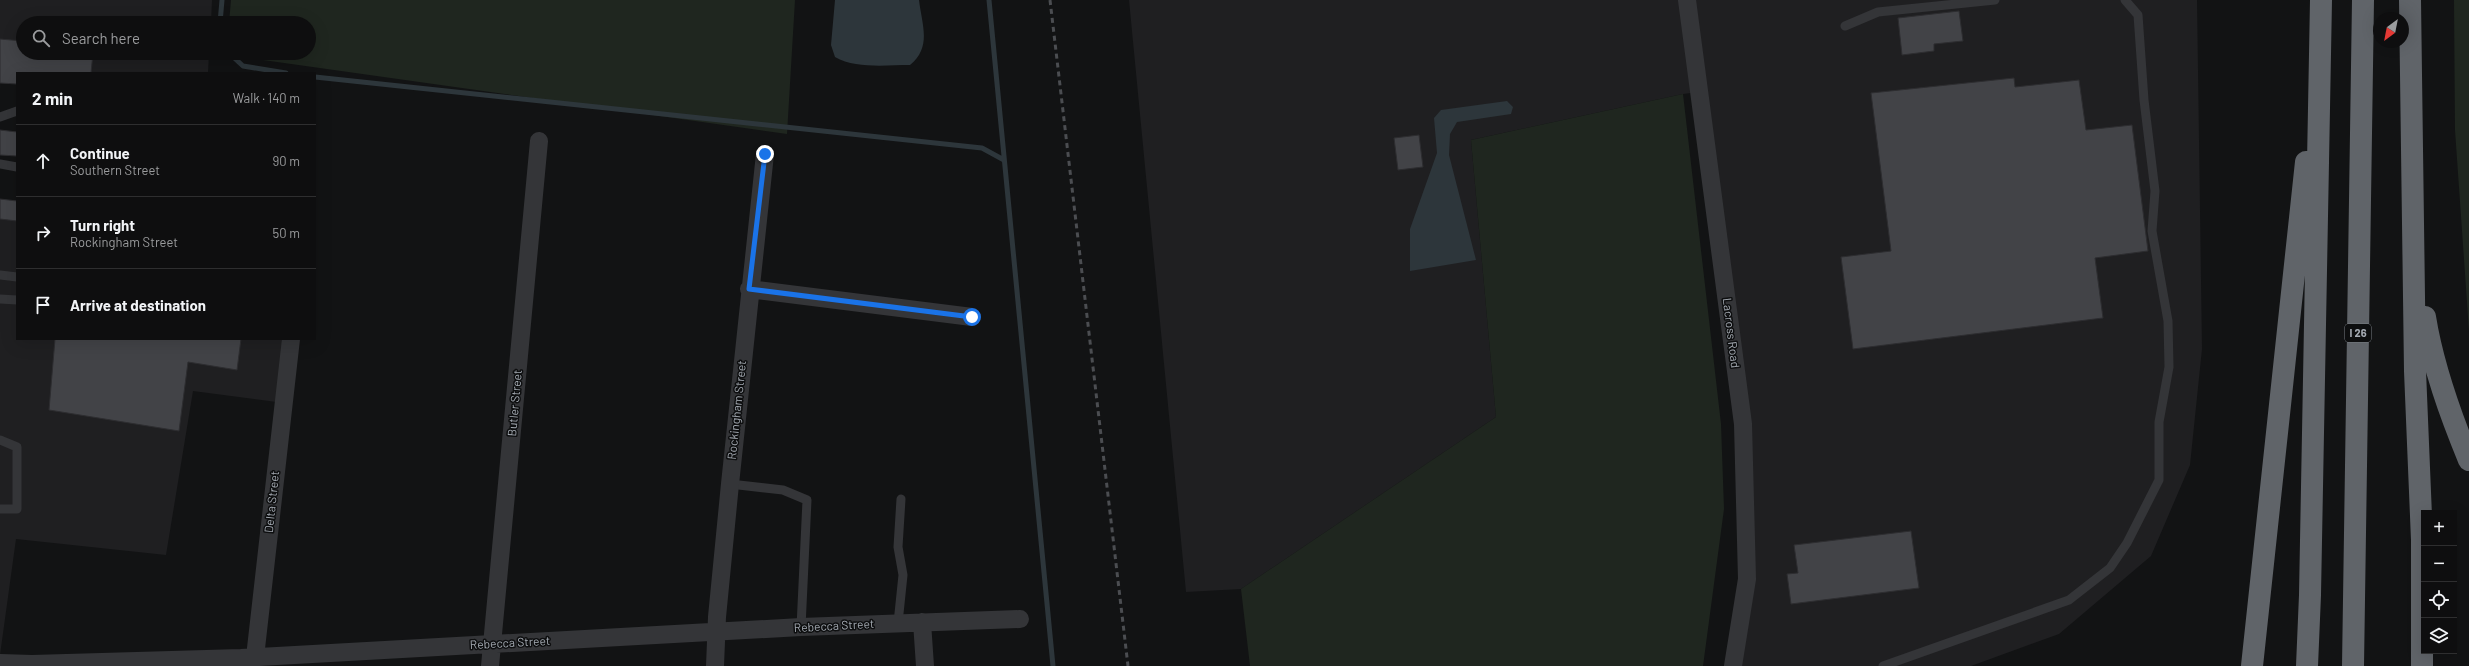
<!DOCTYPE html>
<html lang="en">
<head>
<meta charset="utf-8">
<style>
	body { margin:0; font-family:Barlow,sans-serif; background:#171718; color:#f1f3f6 }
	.controls { position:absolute; right:12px; bottom:12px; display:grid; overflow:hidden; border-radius:0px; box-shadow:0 4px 16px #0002 }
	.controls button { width:36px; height:36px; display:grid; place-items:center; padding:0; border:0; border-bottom:1px solid #2e2e2f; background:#0e0e0f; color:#f1f3f6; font:20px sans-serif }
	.compass { position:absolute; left:2373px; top:12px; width:36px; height:36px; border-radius:50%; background:#0e0e0f; box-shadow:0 4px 16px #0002; rotate:212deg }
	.stop { position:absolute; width:12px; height:12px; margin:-9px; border:3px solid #1a73e8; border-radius:50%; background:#fff }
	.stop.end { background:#1a73e8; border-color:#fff; box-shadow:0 1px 4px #0008 }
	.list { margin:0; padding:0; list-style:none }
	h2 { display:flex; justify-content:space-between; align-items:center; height:52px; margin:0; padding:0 16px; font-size:17px }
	h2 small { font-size:13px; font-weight:400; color:#9b9c9e }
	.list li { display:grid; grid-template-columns:26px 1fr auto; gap:12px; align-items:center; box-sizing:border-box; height:72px; padding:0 16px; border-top:1px solid #2e2e2f }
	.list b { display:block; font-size:15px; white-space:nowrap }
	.list p { margin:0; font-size:13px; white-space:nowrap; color:#9b9c9e }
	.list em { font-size:13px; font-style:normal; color:#9b9c9e }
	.icon { flex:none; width:22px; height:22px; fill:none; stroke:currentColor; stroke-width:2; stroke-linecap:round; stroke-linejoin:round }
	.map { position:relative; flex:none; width:2469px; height:666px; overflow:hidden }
	.search { position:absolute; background:#0e0e0f; box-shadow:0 4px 16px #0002; left:16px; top:16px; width:300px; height:44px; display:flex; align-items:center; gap:10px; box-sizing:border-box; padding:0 14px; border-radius:22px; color:#9b9c9e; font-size:15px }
	.panel { position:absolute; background:#0e0e0f; box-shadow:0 4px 16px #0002; left:16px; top:72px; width:300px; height:268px; border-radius:0px }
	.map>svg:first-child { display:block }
</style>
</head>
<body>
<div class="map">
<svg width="2469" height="666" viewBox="0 0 2469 666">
	<rect width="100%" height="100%" fill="#121314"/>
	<path fill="#1f1f21" d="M0 0H212L211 23H23V53H209L208 73H99L0 64Z
		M1129 0H2197L2202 349 2190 465 2151 556 2059 634 1971 666H1733L1747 579 1743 424 1699 92 1683 94 1471 140 1496 417 1241 589 1186 592Z
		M0 219 17 221V339H291L284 403 193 391 166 555 16 539 0 655Z"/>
	<path fill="#1f261f" d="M231 0H795L787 134 249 58 245 53H309V23H229Z
		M2454 0H2469V331L2455 130Z
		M1683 94 1721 424 1724 509 1703 666H1250L1241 589 1496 417 1471 140Z"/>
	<path fill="#2d363b" d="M835 0H919C922 25 932 47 910 65 886 65 856 69 835 57L831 45Z
		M1507 101 1513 107 1511 114 1457 122 1450 134 1449 155 1476 260 1410 271V229L1437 153 1434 118 1441 110Z"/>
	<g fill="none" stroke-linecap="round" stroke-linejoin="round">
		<path stroke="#2d363b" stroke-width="5" d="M989 0 1053 666
			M220 23 222 0
			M229 53 243 66 286 73
			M315 77 982 148 1004 160"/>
	</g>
	<path fill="#424347" stroke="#2d2d30" d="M1959 11 1963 41 1934 44V51L1902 55 1898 18Z
		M0 39 23 41V53H93L91 73H17V84L0 83Z
		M2014 78 2015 87 2079 80 2086 130 2132 125 2148 251 2095 258 2103 318 1853 349 1841 257 1891 251 1871 93Z
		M0 130 17 132V156L0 155Z
		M1419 135 1423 167 1398 170 1394 138Z
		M0 199 17 201V221L0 219Z
		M55 339H241L237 370 188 362 179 431 49 410Z
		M1911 531 1919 588 1791 604 1787 574 1798 573 1794 545Z"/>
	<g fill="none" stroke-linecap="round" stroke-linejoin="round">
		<path stroke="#343538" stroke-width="9" d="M1845 26 1878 12 1995 0
			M0 117 17 111
			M0 164 17 167
			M0 275 17 277
			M0 299 17 300
			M0 440 17 447V509H0
			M730 484 783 490 807 500 801 627
			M898 623 903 575 898 547 901 499
			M1883 666 2069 600 2110 568 2127 543 2159 480V422L2169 367 2168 321 2152 231 2155 191 2144 100 2138 15 2125 0"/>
		<path stroke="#343538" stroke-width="18" d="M1687 0 1743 424 1747 579 1733 666
			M749 289 972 317
			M922 622 925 666
			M0 663 32 664 241 658 801 627 1020 619
			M254 666 291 339
			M490 666 539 141
			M715 666 717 617 730 484 765 154"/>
		<path stroke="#606469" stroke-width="22" d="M2410 0 2415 371 2422 540V666
			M2425 317C2433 367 2450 414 2469 460
			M2252 666 2306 162
			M2307 666 2310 595 2321 0
			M2353 666 2363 0"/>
		<path stroke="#4b4d51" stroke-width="3" stroke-dasharray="5 4" stroke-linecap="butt" d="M1050 0 1128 666"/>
	</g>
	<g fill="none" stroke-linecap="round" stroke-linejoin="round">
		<path stroke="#1a73e8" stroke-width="5" d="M765 154 749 289 972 317"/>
	</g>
	<g text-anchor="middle" stroke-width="3" stroke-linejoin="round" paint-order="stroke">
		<rect fill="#0d0e0f" stroke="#777c82" stroke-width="1" x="2345" y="324" width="26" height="18" rx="3"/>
		<g font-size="11" font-weight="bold" fill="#a5abb3">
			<text x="2358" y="337">I 26</text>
		</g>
		<g font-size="12" fill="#a5abb3" stroke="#0d0e0f">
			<text transform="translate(1731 333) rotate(83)" y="4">Lacross Road</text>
			<text transform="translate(515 403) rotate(-85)" y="4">Butler Street</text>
			<text transform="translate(737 410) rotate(-84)" y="4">Rockingham Street</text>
			<text transform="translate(272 502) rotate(-84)" y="4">Delta Street</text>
			<text transform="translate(834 626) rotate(-3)" y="4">Rebecca Street</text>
			<text transform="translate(510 643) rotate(-3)" y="4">Rebecca Street</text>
		</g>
	</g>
</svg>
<div class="controls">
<button>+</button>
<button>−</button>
<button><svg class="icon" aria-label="locate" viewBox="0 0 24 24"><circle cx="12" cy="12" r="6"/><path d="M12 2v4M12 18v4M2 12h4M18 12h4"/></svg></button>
<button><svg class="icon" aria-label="layers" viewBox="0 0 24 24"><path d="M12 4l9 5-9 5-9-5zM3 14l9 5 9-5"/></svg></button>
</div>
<svg class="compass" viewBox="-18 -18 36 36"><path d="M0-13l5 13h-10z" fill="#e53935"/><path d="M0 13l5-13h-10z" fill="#9b9c9e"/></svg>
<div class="stop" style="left:972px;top:317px"></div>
<div class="stop end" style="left:765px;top:154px"></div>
<div class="search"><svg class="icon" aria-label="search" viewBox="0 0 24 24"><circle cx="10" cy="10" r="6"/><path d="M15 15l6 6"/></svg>Search here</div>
<section class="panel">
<h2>2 min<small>Walk · 140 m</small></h2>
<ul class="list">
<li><svg class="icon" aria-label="ahead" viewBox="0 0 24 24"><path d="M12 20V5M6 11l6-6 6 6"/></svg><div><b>Continue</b><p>Southern Street</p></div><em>90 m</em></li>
<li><svg class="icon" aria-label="right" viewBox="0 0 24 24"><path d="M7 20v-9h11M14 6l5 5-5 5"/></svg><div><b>Turn right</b><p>Rockingham Street</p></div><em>50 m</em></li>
<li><svg class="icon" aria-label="arrive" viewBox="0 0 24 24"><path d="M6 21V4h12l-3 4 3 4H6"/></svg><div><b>Arrive at destination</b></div></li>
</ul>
</section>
</div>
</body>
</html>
